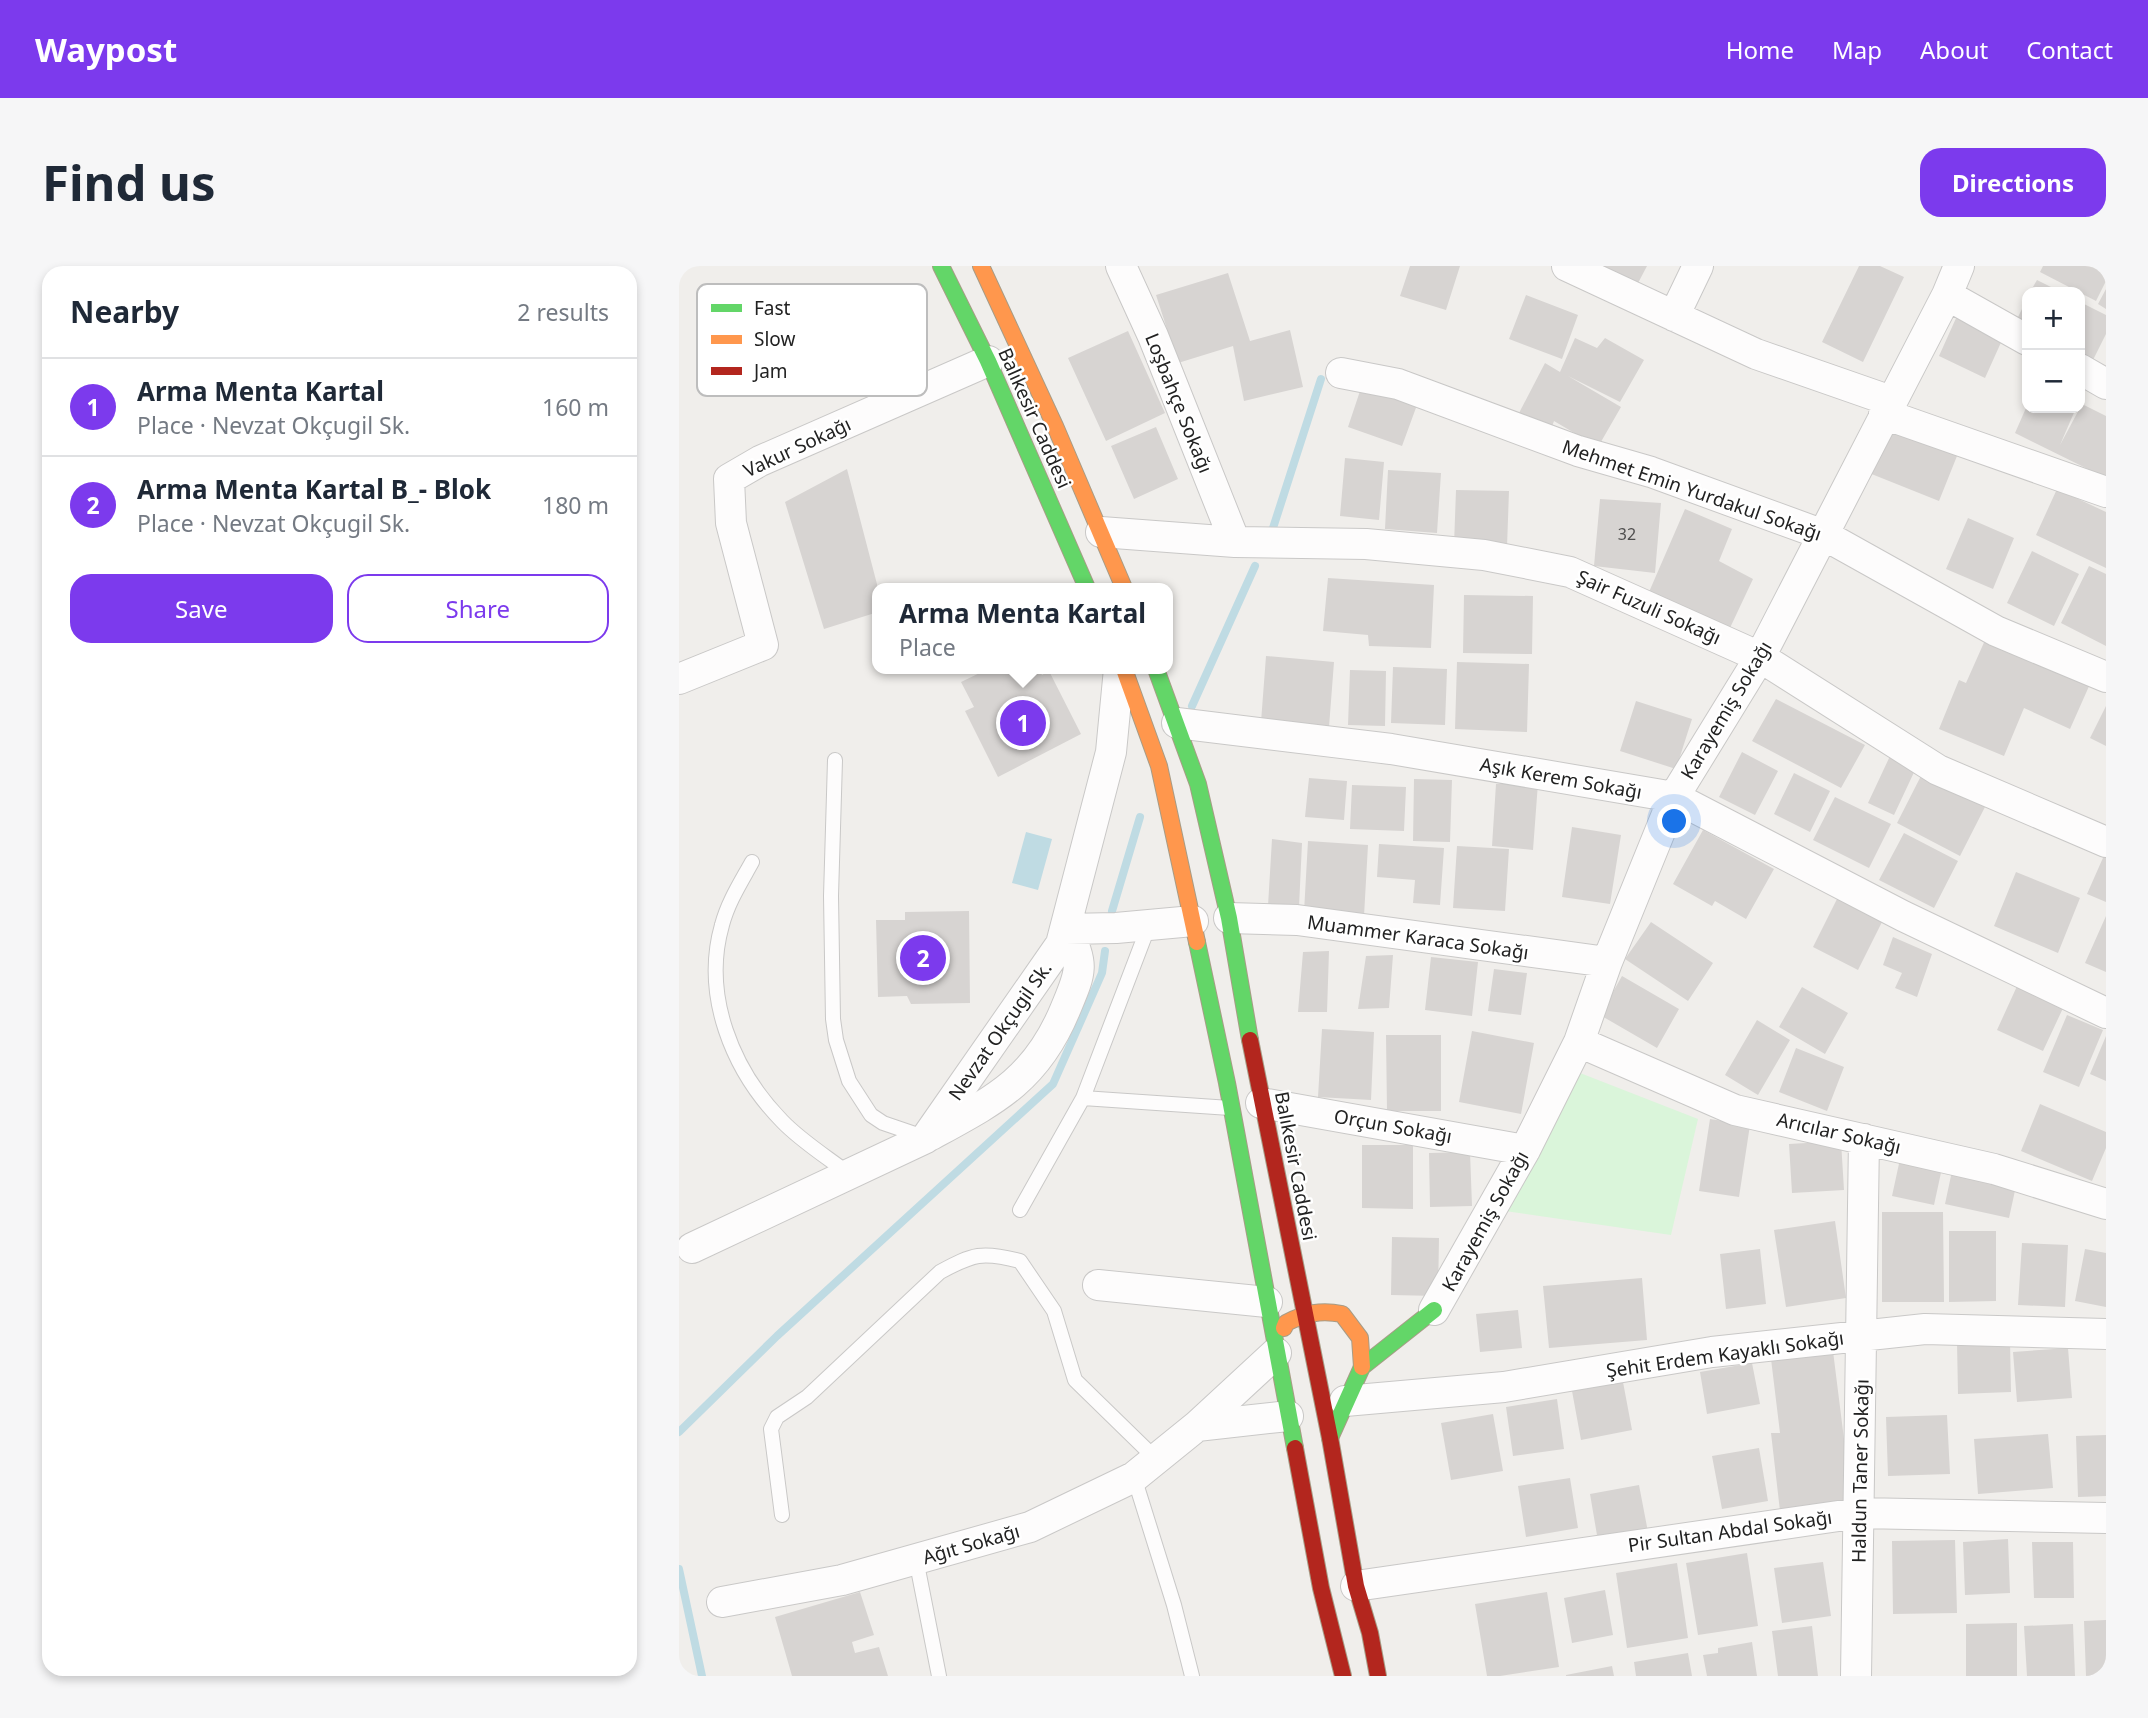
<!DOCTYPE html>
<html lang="en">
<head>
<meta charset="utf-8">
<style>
	body { margin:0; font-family:"Noto Sans",sans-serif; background:#f6f6f7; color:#1f2937 }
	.controls { position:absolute; right:21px; top:21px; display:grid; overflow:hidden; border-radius:14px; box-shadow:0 4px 10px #0003 }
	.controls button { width:63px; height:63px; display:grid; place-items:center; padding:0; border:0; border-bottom:2px solid #e0e1e3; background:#fff; color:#1f2937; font:35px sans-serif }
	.you { position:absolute; left:996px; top:556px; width:24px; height:24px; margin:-18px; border:5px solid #fff; border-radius:50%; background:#1a73e8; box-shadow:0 0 0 10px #1a73e833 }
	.badge { display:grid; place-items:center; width:46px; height:46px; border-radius:50%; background:#7c3aed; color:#fff; font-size:23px; font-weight:700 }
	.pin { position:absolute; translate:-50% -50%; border:4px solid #fff; box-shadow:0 2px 7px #0006 }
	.popup { position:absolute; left:193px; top:317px; width:301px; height:91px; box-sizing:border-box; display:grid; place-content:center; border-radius:14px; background:#fff; filter:drop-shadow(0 2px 5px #0005); font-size:23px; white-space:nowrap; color:#747a83 }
	.popup b { font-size:26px; color:#1f2937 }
	.popup::after { content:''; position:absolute; left:50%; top:100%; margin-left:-14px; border:14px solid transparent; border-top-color:#fff }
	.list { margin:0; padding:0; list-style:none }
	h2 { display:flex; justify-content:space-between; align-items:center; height:91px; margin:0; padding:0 28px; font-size:30px }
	h2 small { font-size:23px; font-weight:400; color:#747a83 }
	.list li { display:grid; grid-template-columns:46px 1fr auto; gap:21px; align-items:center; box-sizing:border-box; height:98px; padding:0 28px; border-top:2px solid #e0e1e3 }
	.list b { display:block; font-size:26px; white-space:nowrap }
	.list p { margin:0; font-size:23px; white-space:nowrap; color:#747a83 }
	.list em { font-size:23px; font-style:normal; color:#747a83 }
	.actions { display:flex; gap:14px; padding:21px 28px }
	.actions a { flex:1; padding:16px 0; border:2px solid #7c3aed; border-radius:21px; text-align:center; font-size:24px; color:#7c3aed }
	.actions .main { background:#7c3aed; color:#fff }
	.map { position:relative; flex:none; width:1427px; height:1410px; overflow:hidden; border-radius:21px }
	header { display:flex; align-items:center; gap:42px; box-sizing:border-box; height:98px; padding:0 35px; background:#7c3aed; color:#fff }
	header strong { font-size:33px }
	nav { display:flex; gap:38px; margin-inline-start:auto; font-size:24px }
	.intro { display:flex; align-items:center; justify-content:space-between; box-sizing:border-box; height:168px; padding:0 42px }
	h1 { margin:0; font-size:49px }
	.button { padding:18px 32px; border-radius:21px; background:#7c3aed; color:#fff; font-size:24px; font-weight:700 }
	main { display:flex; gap:42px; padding:0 42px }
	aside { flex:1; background:#fff; border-radius:21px; box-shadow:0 4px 10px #0003 }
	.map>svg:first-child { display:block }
</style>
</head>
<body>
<header>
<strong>Waypost</strong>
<nav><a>Home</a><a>Map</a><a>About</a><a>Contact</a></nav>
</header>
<div class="intro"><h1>Find us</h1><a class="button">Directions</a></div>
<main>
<aside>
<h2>Nearby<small>2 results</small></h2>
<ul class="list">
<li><span class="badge">1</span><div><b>Arma Menta Kartal</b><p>Place · Nevzat Okçugil Sk.</p></div><em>160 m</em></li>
<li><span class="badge">2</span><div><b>Arma Menta Kartal B_- Blok</b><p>Place · Nevzat Okçugil Sk.</p></div><em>180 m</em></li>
</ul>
<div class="actions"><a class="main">Save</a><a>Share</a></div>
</aside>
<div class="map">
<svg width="1427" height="1410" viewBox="0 0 1427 1410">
	<rect width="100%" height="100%" fill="#f0eeeb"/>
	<path fill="#daf5da" d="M896 805 1019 853 992 969 826 945Z"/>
	<path fill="#bfdbe3" d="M347 566 373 573 359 624 333 617Z"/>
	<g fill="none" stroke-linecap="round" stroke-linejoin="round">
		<path stroke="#bfdbe3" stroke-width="8" d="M594 262 642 113
			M513 440 576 300
			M433 645 461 551
			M0 1166 98 1070 374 818 423 707 426 685
			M0 1303 23 1410"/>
	</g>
	<path fill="#d7d4d2" d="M731 0H781L767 44 721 30Z
		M911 0H968L958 19Z
		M1180 0H1201L1225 11 1184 96 1143 76Z
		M1364 0H1427V15L1417 35 1361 6Z
		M549 7 571 75 611 64 624 121 565 135 554 80 499 97 477 29Z
		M1358 14 1382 26H1351Z
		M1427 23V43L1419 38Z
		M847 29 899 49 883 93 830 73Z
		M1348 33V65L1335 59Z
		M1401 36 1427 49V68L1412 98 1401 92Z
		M1278 50 1324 72 1306 112 1260 90Z
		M449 65 486 147 427 175 389 92Z
		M896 72 918 82 926 72 965 94 941 136 889 110 942 141 919 181 875 155 872 163 840 147 866 97 881 106Z
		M683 119 738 139 723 180 669 161Z
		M1403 138 1427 150V212L1336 167 1347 142H1397L1381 179Z
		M1210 157 1280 185 1260 235 1190 207Z
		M477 161 499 213 455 233 432 180Z
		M666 192 705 196 700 254 661 250Z
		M168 203 199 322V346L145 363 106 236Z
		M709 204 762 207 758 267 706 263Z
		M1378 223 1427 246V302L1357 269Z
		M777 224 830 225 828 281 775 279Z
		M921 233 982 237 976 307 915 300Z
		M1006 243 1053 263 1040 295 1074 313 1050 364 970 326Z
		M1289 252 1335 272 1314 323 1267 303Z
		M1353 285 1400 308 1375 360 1328 337Z
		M1410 300 1427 308V380L1382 357Z
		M649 312 755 319 752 382 690 380 689 369 644 365Z
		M785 329 854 330 853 388 784 387Z
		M1307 372 1411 418 1391 463 1345 442 1325 490 1260 463 1280 414 1287 417Z
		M587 390 655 396 650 461 582 456Z
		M778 396 850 398 848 466 776 463Z
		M714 401 768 403 766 459 712 457Z
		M309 403H360L363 409 370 405 402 468 319 511 286 445 295 441 282 416Z
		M671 404 707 405 706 460 669 459Z
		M1097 433 1186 479 1162 522 1073 475Z
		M957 435 1013 453 997 503 941 485Z
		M1427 440V480L1411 472Z
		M1063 486 1099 505 1076 549 1040 531Z
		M1211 490 1237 502 1215 549 1189 537Z
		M1244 506 1307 539 1281 590 1218 557Z
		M1115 507 1151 525 1131 566 1095 548Z
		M630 512 668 515 665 554 626 551Z
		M735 513 773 514 771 576 734 575Z
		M859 517 854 584 813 580 817 518Z
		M673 519 727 521 725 565 671 563Z
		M1156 531 1212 558 1190 602 1134 574Z
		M893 561 942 569 931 638 883 631Z
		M1024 564 1095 603 1067 653 1036 635 1033 640 994 618Z
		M1225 567 1279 595 1255 642 1200 614Z
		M593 573 623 577 620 641 589 640Z
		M629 575 689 579 685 650 625 646Z
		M700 578 765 582 761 639 734 637 736 614 698 611Z
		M778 580 830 583 826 645 774 642Z
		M1427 585V636L1408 628Z
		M1337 606 1401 632 1379 687 1315 660Z
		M1159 631 1204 654 1179 704 1134 681Z
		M290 645 291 737 232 738 228 730 199 731 197 654H226V646Z
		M1427 650V706L1406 697Z
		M972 656 1034 697 1009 735 946 693Z
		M1214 671 1253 688 1238 731 1216 722 1223 707 1204 699Z
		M650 685 648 746H619L624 686Z
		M714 689 710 742 679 743 687 690Z
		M752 691 799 696 793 750 746 744Z
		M815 703 848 707 842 749 809 745Z
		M943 710 1000 743 978 782 921 749Z
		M1339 718 1385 740 1364 785 1318 764Z
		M1123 721 1169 747 1146 788 1100 761Z
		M1388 749 1424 764 1400 821 1364 806Z
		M1078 754 1111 774 1079 829 1046 809Z
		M643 763 695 766 692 834 639 831Z
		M793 765 855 777 842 848 780 836Z
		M707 769H762V845H708Z
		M1427 770V815L1411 808Z
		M1117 782 1165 801 1148 845 1100 826Z
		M1361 838 1427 866V882L1413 915 1342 885Z
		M1031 853 1071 859 1060 931 1020 925Z
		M1162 875 1165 924 1113 927 1110 878Z
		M683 879H734V943L683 942Z
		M791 886 793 940 751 941 750 887Z
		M1221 893 1263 902 1255 939 1213 930Z
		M1273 905 1337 920 1330 952 1266 938Z
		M1203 946H1264L1265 1036H1203Z
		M1156 955 1167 1032 1107 1041 1095 964Z
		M1270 965H1317V1035L1270 1036Z
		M713 971 760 972 759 1030 712 1029Z
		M1343 977 1389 979 1386 1041 1339 1039Z
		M1081 983 1087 1038 1047 1043 1041 988Z
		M1406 983 1427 987V1041L1396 1035Z
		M963 1012 968 1074 870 1082 864 1020Z
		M839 1044 843 1082 801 1086 797 1048Z
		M1331 1074 1332 1126 1279 1128 1278 1076Z
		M1389 1082 1393 1132 1338 1136 1334 1086Z
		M1154 1085 1173 1237 1101 1245 1092 1167H1101L1092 1093Z
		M1073 1097 1081 1138 1028 1148 1021 1106Z
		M944 1116 953 1164 902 1174 893 1125Z
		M878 1133 885 1183 834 1190 827 1141Z
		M814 1148 824 1205 772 1214 762 1157Z
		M1268 1149 1271 1208 1209 1210 1207 1151Z
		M1369 1168 1374 1222 1299 1228 1295 1173Z
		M1427 1169V1230L1399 1231 1397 1170Z
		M1080 1182 1089 1235 1043 1243 1033 1190Z
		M891 1212 899 1262 847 1271 839 1220Z
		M960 1219 969 1266 919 1275 911 1228Z
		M1329 1273 1331 1327 1286 1329 1284 1276Z
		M1276 1274 1278 1347 1214 1348 1213 1275Z
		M1353 1276H1394L1395 1332H1355Z
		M1068 1287 1079 1360 1019 1369 1007 1297Z
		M1144 1296 1152 1350 1103 1357 1095 1302Z
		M998 1297 1009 1372 948 1382 937 1307Z
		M926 1324 934 1369 893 1377 885 1332Z
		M181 1326 195 1369 173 1376 176 1387 200 1381 209 1410H113L96 1351Z
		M868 1326 880 1401 821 1410H808L796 1338Z
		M1427 1354V1410H1407L1405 1355Z
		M1338 1357V1410H1287V1358Z
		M1394 1358 1396 1410H1348L1345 1360Z
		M1133 1360 1139 1410H1099L1093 1365Z
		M1073 1376 1078 1410H1028L1024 1389 1039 1387V1382Z
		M1009 1387 1013 1410H957L955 1396Z
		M933 1400 935 1410H887V1409Z"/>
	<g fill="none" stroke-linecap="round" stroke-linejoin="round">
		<g stroke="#c9c8c7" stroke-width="16">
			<path id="lane" d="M156 494 152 630 154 753 157 774 170 815 192 849 204 857 245 871
				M73 596C62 616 49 636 43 659 23 729 53 804 103 855 122 875 148 891 170 908
				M404 832 551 842
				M341 944 404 832 470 659
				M455 1211 495 1339 513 1410
				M103 1249 92 1163 98 1151 128 1131 261 1006C294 988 303 985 341 995L375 1045 396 1114 477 1193
				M237 1293 260 1410"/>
		</g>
		<g stroke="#c9c8c7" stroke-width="32">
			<path id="street" d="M442 0 474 70 556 276
				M888 0 1077 88 1212 135
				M1268 29 1348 74
				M995 50 1019 0
				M1401 103 1427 118
				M662 107 719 118 899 185 972 206 1145 269 1317 365 1427 411
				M1205 148 1427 226
				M422 266 556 276 687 278 805 289 891 306 1081 391 1259 504 1427 576
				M0 413 84 379 52 257 50 213 81 195 309 95
				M498 457 712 483 995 531 1224 650 1427 747
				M550 652 618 654 928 696
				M900 776 1056 844 1315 903 1427 938
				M582 837 846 884
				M252 869C316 834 357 814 386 744 401 708 407 699 387 663L437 662 514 655
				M13 982 247 872 382 678 432 486 440 403
				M419 1019 588 1036
				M755 1044 846 884 900 776 928 696 995 531 1081 391 1268 29 1280 0
				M597 1087 518 1160 609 1150
				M666 1135 825 1121 1033 1086 1246 1063 1427 1068
				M677 1320 1180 1247 1427 1252
				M43 1336 163 1314 351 1261 455 1211 518 1160
				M1177 1410 1185 873"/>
		</g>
		<g stroke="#a79c86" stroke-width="18">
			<path id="fast" d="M262 0 309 95 408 322
				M477 403 519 518 550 652 571 774
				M518 676 548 817 616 1182
				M651 1172 683 1101 755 1044"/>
		</g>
		<g stroke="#a79c86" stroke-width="18">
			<path id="slow" d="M302 0 376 160 445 322
				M445 403 480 500 518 676
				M605 1062 607 1057C626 1047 642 1044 663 1048L681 1072 683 1101"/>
		</g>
		<g stroke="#a79c86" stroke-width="18">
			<path id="jam" d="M571 774 651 1172 677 1320 691 1367 699 1410
				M616 1182 642 1322 664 1410"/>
		</g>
		<use href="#lane" stroke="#fdfcfc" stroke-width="14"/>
		<use href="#street" stroke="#fdfcfc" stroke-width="30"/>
		<use href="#fast" stroke="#63d668" stroke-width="16"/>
		<use href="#slow" stroke="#ff974d" stroke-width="16"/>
		<use href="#jam" stroke="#b3261e" stroke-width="16"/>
	</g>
	<g text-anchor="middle" stroke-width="5" stroke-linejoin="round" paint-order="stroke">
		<g font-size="16" fill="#4f4e4e">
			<text x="948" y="274">32</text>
		</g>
		<g font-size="19" fill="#222" stroke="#fff">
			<text transform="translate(500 137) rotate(68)" y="7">Loşbahçe Sokağı</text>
			<text transform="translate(356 152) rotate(66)" y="7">Balıkesir Caddesi</text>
			<text transform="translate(118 181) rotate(-25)" y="7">Vakur Sokağı</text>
			<text transform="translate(1013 224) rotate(19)" y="7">Mehmet Emin Yurdakul Sokağı</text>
			<text transform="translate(970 341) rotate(24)" y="7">Şair Fuzuli Sokağı</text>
			<text transform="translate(1047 444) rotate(-59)" y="7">Karayemiş Sokağı</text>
			<text transform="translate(882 512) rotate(10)" y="7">Aşık Kerem Sokağı</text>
			<text transform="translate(739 671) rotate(8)" y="7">Muammer Karaca Sokağı</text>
			<text transform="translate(321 765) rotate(-55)" y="7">Nevzat Okçugil Sk.</text>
			<text transform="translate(714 860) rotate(10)" y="7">Orçun Sokağı</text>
			<text transform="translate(1160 867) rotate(13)" y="7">Arıcılar Sokağı</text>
			<text transform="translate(617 900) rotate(79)" y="7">Balıkesir Caddesi</text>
			<text transform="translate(806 955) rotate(-61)" y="7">Karayemiş Sokağı</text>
			<text transform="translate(1046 1088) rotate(-8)" y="7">Şehit Erdem Kayaklı Sokağı</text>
			<text transform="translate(1181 1205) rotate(-89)" y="7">Haldun Taner Sokağı</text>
			<text transform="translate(1051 1265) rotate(-8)" y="7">Pir Sultan Abdal Sokağı</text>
			<text transform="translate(292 1278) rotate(-16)" y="7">Ağıt Sokağı</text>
		</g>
	</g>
	<rect x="18" y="18" width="230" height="112" rx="10" fill="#fff" stroke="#bdbdbd" stroke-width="2"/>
	<rect x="32" y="38" width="31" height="8" fill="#63d668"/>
	<rect x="32" y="69" width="31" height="9" fill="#ff974d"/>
	<rect x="32" y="101" width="31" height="8" fill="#b3261e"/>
	<g font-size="19" fill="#222">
		<text x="75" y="49">Fast</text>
		<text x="75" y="80">Slow</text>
		<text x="75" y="112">Jam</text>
	</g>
</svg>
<div class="controls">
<button>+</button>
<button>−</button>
</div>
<div class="you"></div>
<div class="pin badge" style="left:344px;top:457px">1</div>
<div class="popup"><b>Arma Menta Kartal</b>Place</div>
<div class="pin badge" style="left:244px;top:692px">2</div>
</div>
</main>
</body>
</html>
